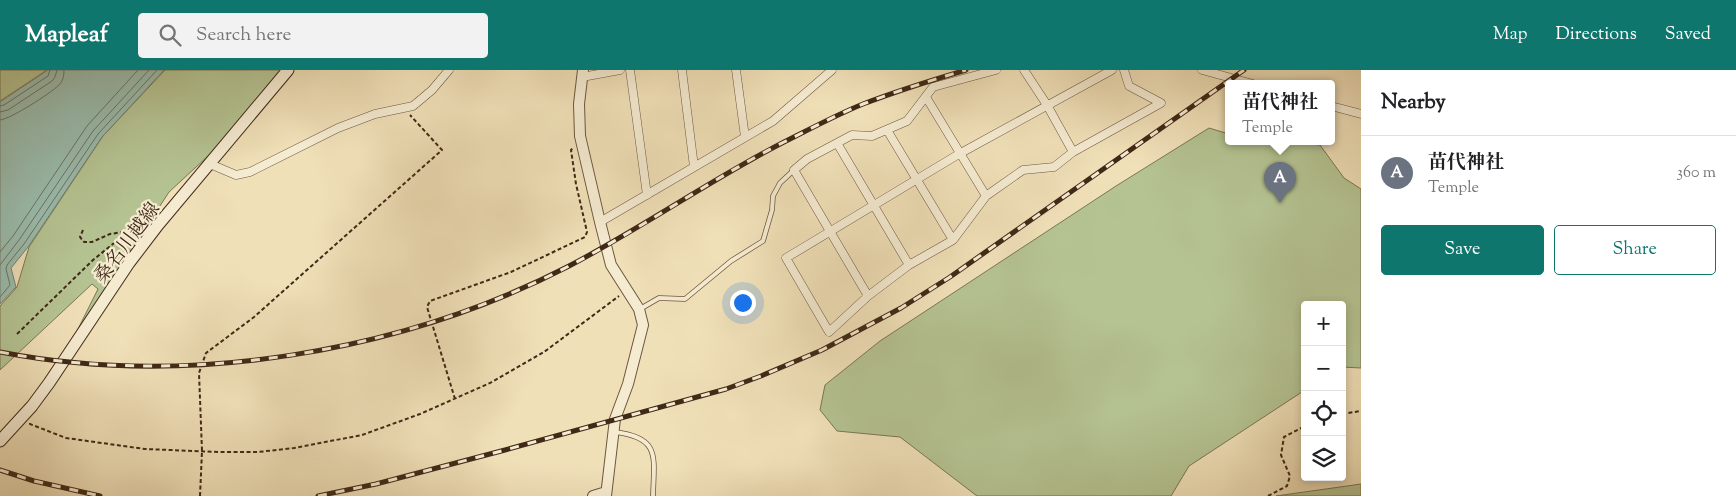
<!DOCTYPE html>
<html lang="en">
<head>
<meta charset="utf-8">
<style>
	body { margin:0; font-family:"Sorts Mill Goudy","Noto Serif JP",serif; background:#f2f2f2; color:#202124 }
	.controls { position:absolute; right:15px; bottom:15px; display:grid; overflow:hidden; border-radius:5px; box-shadow:0 2px 8px #0003 }
	.controls button { width:45px; height:45px; display:grid; place-items:center; padding:0; border:0; border-bottom:1px solid #e0e0e0; background:#fff; color:#202124; font:25px sans-serif }
	.you { position:absolute; left:742px; top:232px; width:18px; height:18px; margin:-12px; border:4px solid #fff; border-radius:50%; background:#1a73e8; box-shadow:0 0 0 8px #1a73e833 }
	.badge { display:grid; place-items:center; width:32px; height:32px; border-radius:50%; background:#0f766e; color:#fff; font-size:16px; font-weight:700 }
	.pin { position:absolute; translate:-50% -41px; filter:drop-shadow(0 1px 2px #0008) }
	.pin::after { content:''; position:absolute; top:26px; width:18px; height:15px; background:inherit; clip-path:polygon(0 0,100% 0,50% 100%) }
	.popup { position:absolute; left:1225px; top:10px; width:110px; height:65px; box-sizing:border-box; display:grid; place-content:center; border-radius:5px; background:#fff; filter:drop-shadow(0 1px 4px #0005); font-size:16px; white-space:nowrap; color:#757577 }
	.popup b { font-size:19px; color:#202124 }
	.popup::after { content:''; position:absolute; left:50%; top:100%; margin-left:-10px; border:10px solid transparent; border-top-color:#fff }
	.list { margin:0; padding:0; list-style:none }
	h2 { display:flex; justify-content:space-between; align-items:center; height:65px; margin:0; padding:0 20px; font-size:21px }
	h2 small { font-size:16px; font-weight:400; color:#757577 }
	.list li { display:grid; grid-template-columns:32px 1fr auto; gap:15px; align-items:center; box-sizing:border-box; height:75px; padding:0 20px; border-top:1px solid #e0e0e0 }
	.list b { display:block; font-size:19px; white-space:nowrap }
	.list p { margin:0; font-size:16px; white-space:nowrap; color:#757577 }
	.list em { font-size:16px; font-style:normal; color:#757577 }
	.actions { display:flex; gap:10px; padding:15px 20px }
	.actions a { flex:1; padding:11px 0; border:1px solid #0f766e; border-radius:5px; text-align:center; font-size:18px; color:#0f766e }
	.actions .main { background:#0f766e; color:#fff }
	.icon { flex:none; width:28px; height:28px; fill:none; stroke:currentColor; stroke-width:2; stroke-linecap:round; stroke-linejoin:round }
	.map { position:relative; flex:none; width:1361px; height:426px; overflow:hidden }
	header { display:flex; align-items:center; gap:30px; box-sizing:border-box; height:70px; padding:0 25px; background:#0f766e; color:#fff }
	header strong { font-size:24px }
	nav { display:flex; gap:28px; margin-inline-start:auto; font-size:18px }
	.search { width:350px; height:45px; background:#f2f2f2; display:flex; align-items:center; gap:12px; box-sizing:border-box; padding:0 18px; border-radius:5px; color:#757577; font-size:19px }
	main { display:flex }
	aside { flex:1; background:#fff }
	.map>svg:first-child { display:block }
</style>
</head>
<body>
<header>
<strong>Mapleaf</strong>
<div class="search"><svg class="icon" aria-label="search" viewBox="0 0 24 24"><circle cx="10" cy="10" r="6"/><path d="M15 15l6 6"/></svg>Search here</div>
<nav><a>Map</a><a>Directions</a><a>Saved</a></nav>
</header>
<main>
<div class="map">
<svg width="1361" height="426" viewBox="0 0 1361 426">
	<rect width="100%" height="100%" fill="#f0e0b8"/>
	<filter id="stains"><feTurbulence type="fractalNoise" baseFrequency=".004" numOctaves="4"/><feColorMatrix values="0 0 0 0 .2 0 0 0 0 .09 0 0 0 0 .02 0 0 0 .5 -.17"/></filter>
	<radialGradient id="worn" r=".72"><stop offset=".6" stop-color="#630" stop-opacity="0"/><stop offset="1" stop-color="#630" stop-opacity=".3"/></radialGradient>
	<path fill="#b5c392" stroke="#7a7654" d="M0 0H47L0 31Z
		M165 0H280L221 74 169 122 71 273 98 219 92 214 0 300V236L17 217 29 177 103 66Z
		M1209 58 1229 64V72H1253L1259 74 1296 72 1320 75 1344 108 1361 119V298L1342 297V235H1305V320L1189 396 1171 426H977L900 367 837 361 820 340 825 315 880 271 1116 116Z
		M1361 414V426H1276Z"/>
	<path fill="#9abdae" stroke="#768272" d="M48 0H164L102 67 28 177 11 198 16 217 0 234V32Z"/>
	<g fill="none" stroke-linecap="round" stroke-linejoin="round">
		<path stroke="#6d7362" stroke-width="1" d="M0 36 4 35 48 6 50 0
			M0 42 8 40 52 11 55 7 57 0
			M0 50C11 49 51 23 59 15 63 11 64 6 64 0
			M0 182 13 166 87 56 138 0
			M0 195 19 170 93 61 149 0
			M0 227 10 215 6 199 7 195 24 174 98 64 157 0"/>
		<g stroke="#6c573f" stroke-width="5.5">
			<path id="service" d="M640 239 659 228 685 229 731 191 763 171 772 140 773 126 780 113 794 100
				M614 362C661 367 654 387 653 426"/>
		</g>
		<g stroke="#6c573f" stroke-width="9">
			<path id="minor" d="M630 0 647 125
				M682 0 694 97
				M736 0 745 67
				M1024 0 1047 35 1073 82
				M1112 0 959 84 786 188 829 262 868 226 909 195 953 170 986 126 1023 100 1054 97 1073 82 1161 33 1129 16 1124 0
				M1202 0 1253 14
				M582 7 620 0
				M926 27 986 126
				M1331 36 1361 44
				M887 60 953 170
				M837 73 909 195
				M210 94 236 105 250 102 338 58 375 44 413 36 432 20 449 0
				M600 152 773 51 832 0
				M868 226 794 100 807 89 852 65 872 66 907 51 933 17 996 0"/>
		</g>
		<g stroke="#6c573f" stroke-width="12">
			<path id="tertiary" d="M583 0 579 34 580 66 600 152 611 195 639 239 643 255 628 314 615 349 606 426
				M593 426 606 422"/>
		</g>
		<g stroke="#402917" stroke-width="13">
			<path id="secondary" d="M0 371 32 336 49 313 129 193 158 155 288 0"/>
		</g>
		<path stroke="#402917" stroke-width="2" stroke-dasharray="4 2.5" stroke-linecap="butt" d="M83 160 80 167 84 172H92L110 164 141 159
			M17 264 93 190 129 161
			M455 329 427 237 430 231 511 202 585 167 587 162 576 114 571 80 573 78
			M1342 344 1361 341
			M30 353V354L66 368 145 379 219 382H258L294 378 362 365 420 344 490 313 544 282 619 226
			M200 426 202 381 199 303 206 283 254 247 442 80 410 45
			M1268 426 1287 416 1290 406 1281 385 1284 367 1305 356"/>
		<use href="#service" stroke="#f5ebd1" stroke-width="4"/>
		<use href="#minor" stroke="#f5ebd1" stroke-width="8"/>
		<use href="#tertiary" stroke="#f5ebd1" stroke-width="10"/>
		<use href="#secondary" stroke="#f5ebd1" stroke-width="11"/>
		<g stroke="#402917" stroke-width="5">
			<path id="rail" d="M0 282C186 318 401 283 569 196 642 158 710 110 784 72 810 59 836 45 863 34 897 21 932 10 966 0
				M0 400 34 411 100 426
				M318 426 376 414 505 380 726 319 761 306 822 280 901 238 950 207 1244 0"/>
		</g>
		<use href="#rail" stroke="#f5ebd1" stroke-width="3" stroke-dasharray="9" stroke-linecap="butt"/>
	</g>
	<g text-anchor="middle" stroke-width="4.5" stroke-linejoin="round" paint-order="stroke">
		<g font-size="19" fill="#402917" stroke="#f5ebd1">
			<text transform="translate(126 172) rotate(-53)" y="7">桑名川越線</text>
		</g>
	</g>
	<rect width="100%" height="100%" filter="url(#stains)"/>
	<rect width="100%" height="100%" fill="url(#worn)"/>
</svg>
<div class="controls">
<button>+</button>
<button>−</button>
<button><svg class="icon" aria-label="locate" viewBox="0 0 24 24"><circle cx="12" cy="12" r="6"/><path d="M12 2v4M12 18v4M2 12h4M18 12h4"/></svg></button>
<button><svg class="icon" aria-label="layers" viewBox="0 0 24 24"><path d="M12 4l9 5-9 5-9-5zM3 14l9 5 9-5"/></svg></button>
</div>
<div class="you"></div>
<div class="pin badge" style="left:1280px;top:133px;background:#6b7280">A</div>
<div class="popup"><b>苗代神社</b>Temple</div>
</div>
<aside>
<h2>Nearby<small></small></h2>
<ul class="list">
<li><span class="badge" style="background:#6b7280">A</span><div><b>苗代神社</b><p>Temple</p></div><em>360 m</em></li>
</ul>
<div class="actions"><a class="main">Save</a><a>Share</a></div>
</aside>
</main>
</body>
</html>
